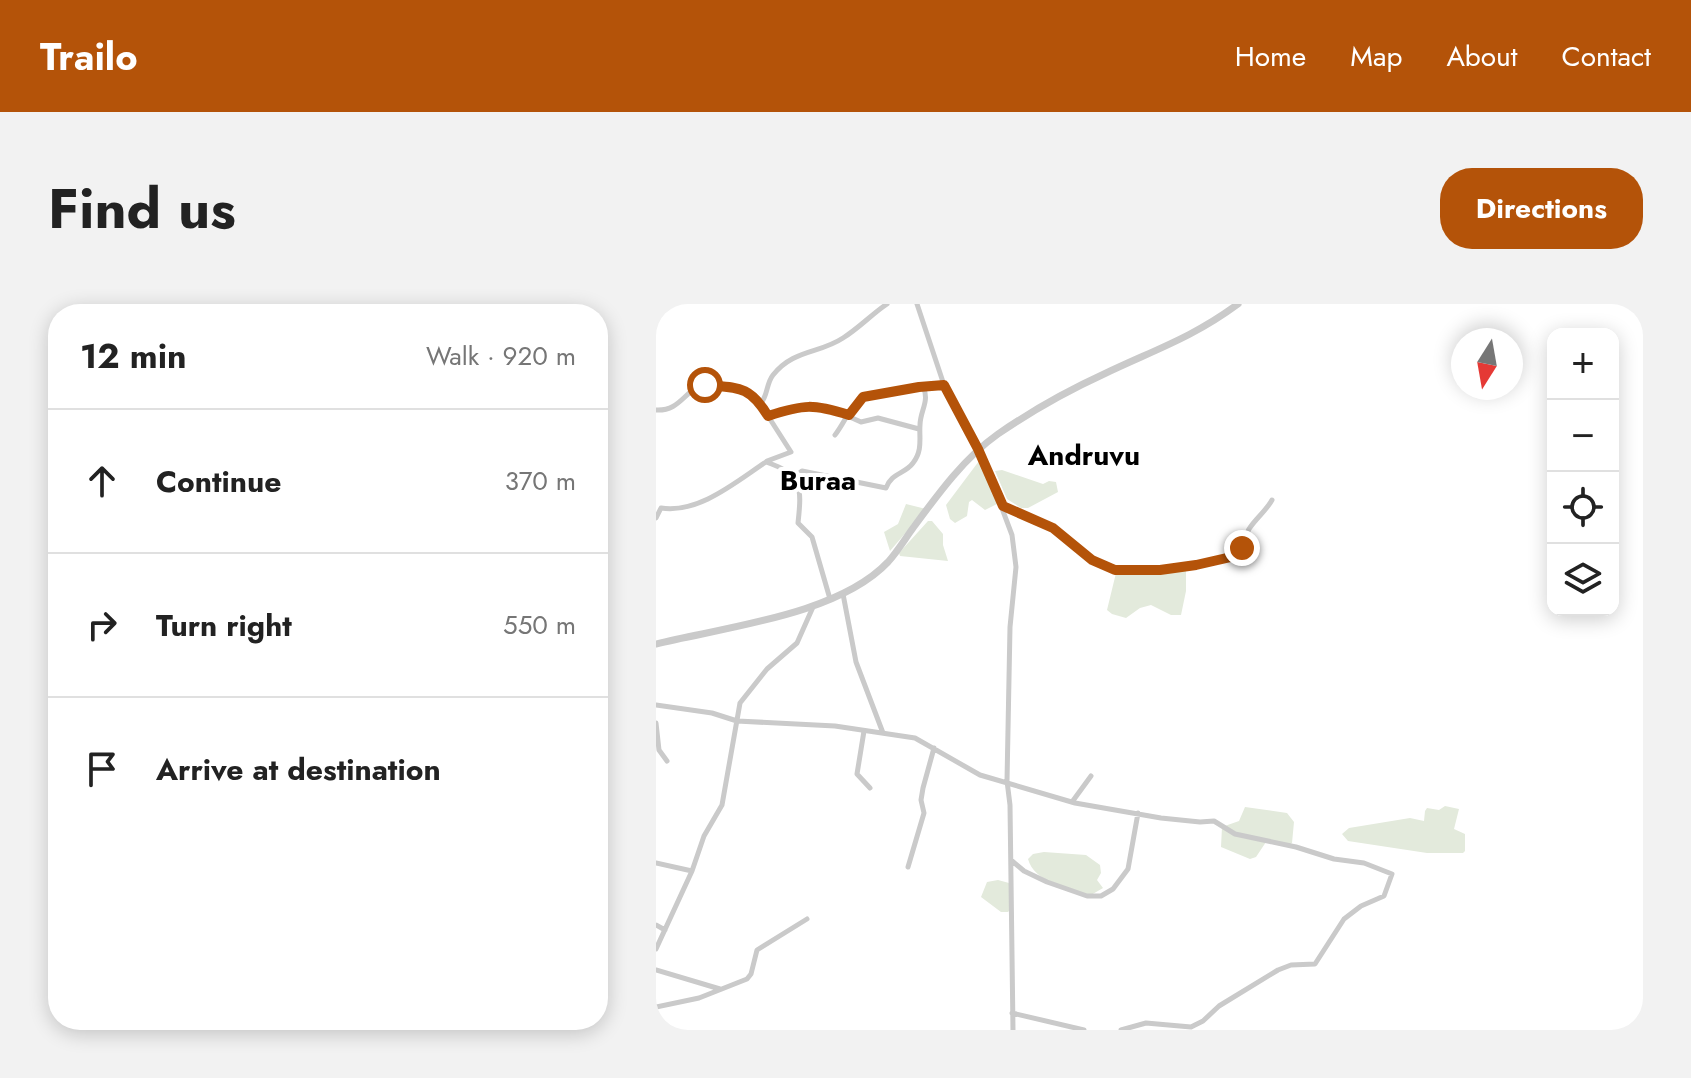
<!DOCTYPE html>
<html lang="en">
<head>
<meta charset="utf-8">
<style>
	body { margin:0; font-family:Jost,sans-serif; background:#f2f2f2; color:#222 }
	.controls { position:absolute; right:24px; top:24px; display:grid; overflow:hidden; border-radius:16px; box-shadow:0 4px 20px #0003 }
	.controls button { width:72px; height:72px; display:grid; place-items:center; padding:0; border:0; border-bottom:2px solid #e0e0e0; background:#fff; color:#222; font:40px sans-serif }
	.compass { position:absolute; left:795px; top:24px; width:72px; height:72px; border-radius:50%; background:#fff; box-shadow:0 4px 20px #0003; rotate:191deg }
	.stop { position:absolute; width:24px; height:24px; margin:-18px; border:6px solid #b45309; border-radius:50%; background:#fff }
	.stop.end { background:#b45309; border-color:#fff; box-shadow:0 2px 8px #0008 }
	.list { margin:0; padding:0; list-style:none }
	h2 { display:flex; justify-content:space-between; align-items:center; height:104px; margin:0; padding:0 32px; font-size:34px }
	h2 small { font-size:26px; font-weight:400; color:#767676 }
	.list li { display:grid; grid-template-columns:52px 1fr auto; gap:24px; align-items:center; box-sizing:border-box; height:144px; padding:0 32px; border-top:2px solid #e0e0e0 }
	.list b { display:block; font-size:30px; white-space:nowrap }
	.list em { font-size:26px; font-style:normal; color:#767676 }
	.icon { flex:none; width:44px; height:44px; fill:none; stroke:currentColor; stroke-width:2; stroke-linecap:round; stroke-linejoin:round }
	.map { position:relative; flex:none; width:987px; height:726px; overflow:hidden; border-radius:32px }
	header { display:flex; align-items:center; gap:48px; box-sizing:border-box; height:112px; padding:0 40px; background:#b45309; color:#fff }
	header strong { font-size:38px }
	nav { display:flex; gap:44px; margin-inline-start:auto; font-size:28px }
	.intro { display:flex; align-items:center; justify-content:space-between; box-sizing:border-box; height:192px; padding:0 48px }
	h1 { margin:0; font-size:56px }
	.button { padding:20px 36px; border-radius:32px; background:#b45309; color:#fff; font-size:28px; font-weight:700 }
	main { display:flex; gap:48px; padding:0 48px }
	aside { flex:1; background:#fff; border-radius:32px; box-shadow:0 4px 20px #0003 }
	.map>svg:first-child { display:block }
</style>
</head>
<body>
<header>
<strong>Trailo</strong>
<nav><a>Home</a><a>Map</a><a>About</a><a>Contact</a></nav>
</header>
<div class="intro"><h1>Find us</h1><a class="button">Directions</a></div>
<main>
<aside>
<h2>12 min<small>Walk · 920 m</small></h2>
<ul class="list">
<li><svg class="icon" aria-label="ahead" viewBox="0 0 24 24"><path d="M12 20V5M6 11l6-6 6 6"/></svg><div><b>Continue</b></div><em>370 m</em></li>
<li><svg class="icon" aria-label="right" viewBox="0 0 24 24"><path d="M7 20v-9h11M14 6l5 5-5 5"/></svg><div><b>Turn right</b></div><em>550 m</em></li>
<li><svg class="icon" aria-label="arrive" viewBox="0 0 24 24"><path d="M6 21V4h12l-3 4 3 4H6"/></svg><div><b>Arrive at destination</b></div></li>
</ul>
</aside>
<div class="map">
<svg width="987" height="726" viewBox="0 0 987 726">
	<rect width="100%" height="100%" fill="#fff"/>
	<path fill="#e3eadc" d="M323 157H326L341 200 329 206 316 196 313 198 311 212 299 219 294 215 290 201Z
		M346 166 387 180 393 177 400 178 402 188 372 204H365L351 195 339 167Z
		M250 200 270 205 234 247 228 228 242 220Z
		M272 217H276L287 230V241L292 257 244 252 243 249Z
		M530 266V287L525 311H515L495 301 484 304 470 314 456 310 451 306 460 269H506Z
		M789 502 803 505 798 525 809 530V547L807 549H771L692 537 686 530 693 524 754 514 768 517 769 507 771 504 783 506Z
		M589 503 631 509 638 518 636 539 633 541 610 538 600 553 594 555 565 543 566 523 583 517Z
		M388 548 430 551 444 561 445 569 441 576 447 584 435 591 429 590C409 582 378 578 372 555L377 550Z
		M342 576 353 579 354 606 352 608H345L325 593 331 578Z"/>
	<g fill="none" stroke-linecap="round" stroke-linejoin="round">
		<path stroke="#cacaca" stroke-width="5" d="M261 0 288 81 330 162 356 231 360 263 354 323 351 477 354 501 357 726
			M105 99 112 112 158 101 176 105 205 118 222 114 263 125
			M0 106C19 107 25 95 38 85 44 80 77 81 83 84 91 87 98 94 105 99 112 91 110 80 117 71 138 45 163 50 187 34 203 24 216 10 231 0
			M179 131C187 121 192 108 200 99 216 81 266 88 288 81
			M111 157 135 148 112 112
			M138 173 146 167 230 184C235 169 249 170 257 159 267 146 263 134 264 121 264 107 274 97 267 83
			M348 203C366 210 387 217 403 228 419 238 430 254 446 262 466 271 562 263 579 251 588 244 588 234 593 225 600 214 610 207 616 196
			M0 214 5 204C43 210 81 177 110 158 146 170 146 183 142 219L156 233 174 295
			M187 290 200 358 227 429
			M0 401 56 409 81 417 179 422 259 434 324 471 419 499 505 514 544 518 558 517 579 530 640 543 678 555 708 559 736 570 728 592 705 602 688 615 659 660 635 661 622 666 563 702 547 717 535 723 490 719 465 726
			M0 419 3 446 11 457
			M208 427 201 470 214 484
			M416 498 435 472
			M355 556 368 567 391 578 431 592H445L457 585 472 565 482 509
			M0 559 36 567
			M252 563 268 509 265 496 267 484 278 444
			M0 621 9 626
			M0 645 36 567 48 532 66 501 84 399 111 365 141 339 157 303
			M0 666 64 685
			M0 703 43 694 91 675 95 670 101 646 151 615
			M356 709 428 726"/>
		<path stroke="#cacaca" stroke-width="7" d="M0 340C69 323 182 311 232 258 241 248 249 235 257 224 282 190 308 154 342 130 374 108 413 86 448 70 498 46 536 34 582 0"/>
	</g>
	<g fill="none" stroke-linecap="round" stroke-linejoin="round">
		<path stroke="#b45309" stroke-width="10" d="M49 81C82 84 93 81 112 112 149 100 157 100 193 111L207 93 263 83 288 81 322 145 347 202 397 224 436 256 459 266H504L540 261 575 253 586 244"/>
	</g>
	<g text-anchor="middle" stroke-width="8" stroke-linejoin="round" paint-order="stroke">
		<g font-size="28" font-weight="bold" fill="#000" stroke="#fff">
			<text x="428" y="161">Andruvu</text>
			<text x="162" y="186">Buraa</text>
		</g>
	</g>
</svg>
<div class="controls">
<button>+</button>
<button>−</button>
<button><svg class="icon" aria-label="locate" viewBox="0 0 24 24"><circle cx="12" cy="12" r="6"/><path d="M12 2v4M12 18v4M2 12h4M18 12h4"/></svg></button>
<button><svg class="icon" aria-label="layers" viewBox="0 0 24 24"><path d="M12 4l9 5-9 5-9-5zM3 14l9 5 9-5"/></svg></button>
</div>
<svg class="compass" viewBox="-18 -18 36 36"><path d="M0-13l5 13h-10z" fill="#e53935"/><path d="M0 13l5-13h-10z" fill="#767676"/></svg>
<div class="stop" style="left:49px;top:81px"></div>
<div class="stop end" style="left:586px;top:244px"></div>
</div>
</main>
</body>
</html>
